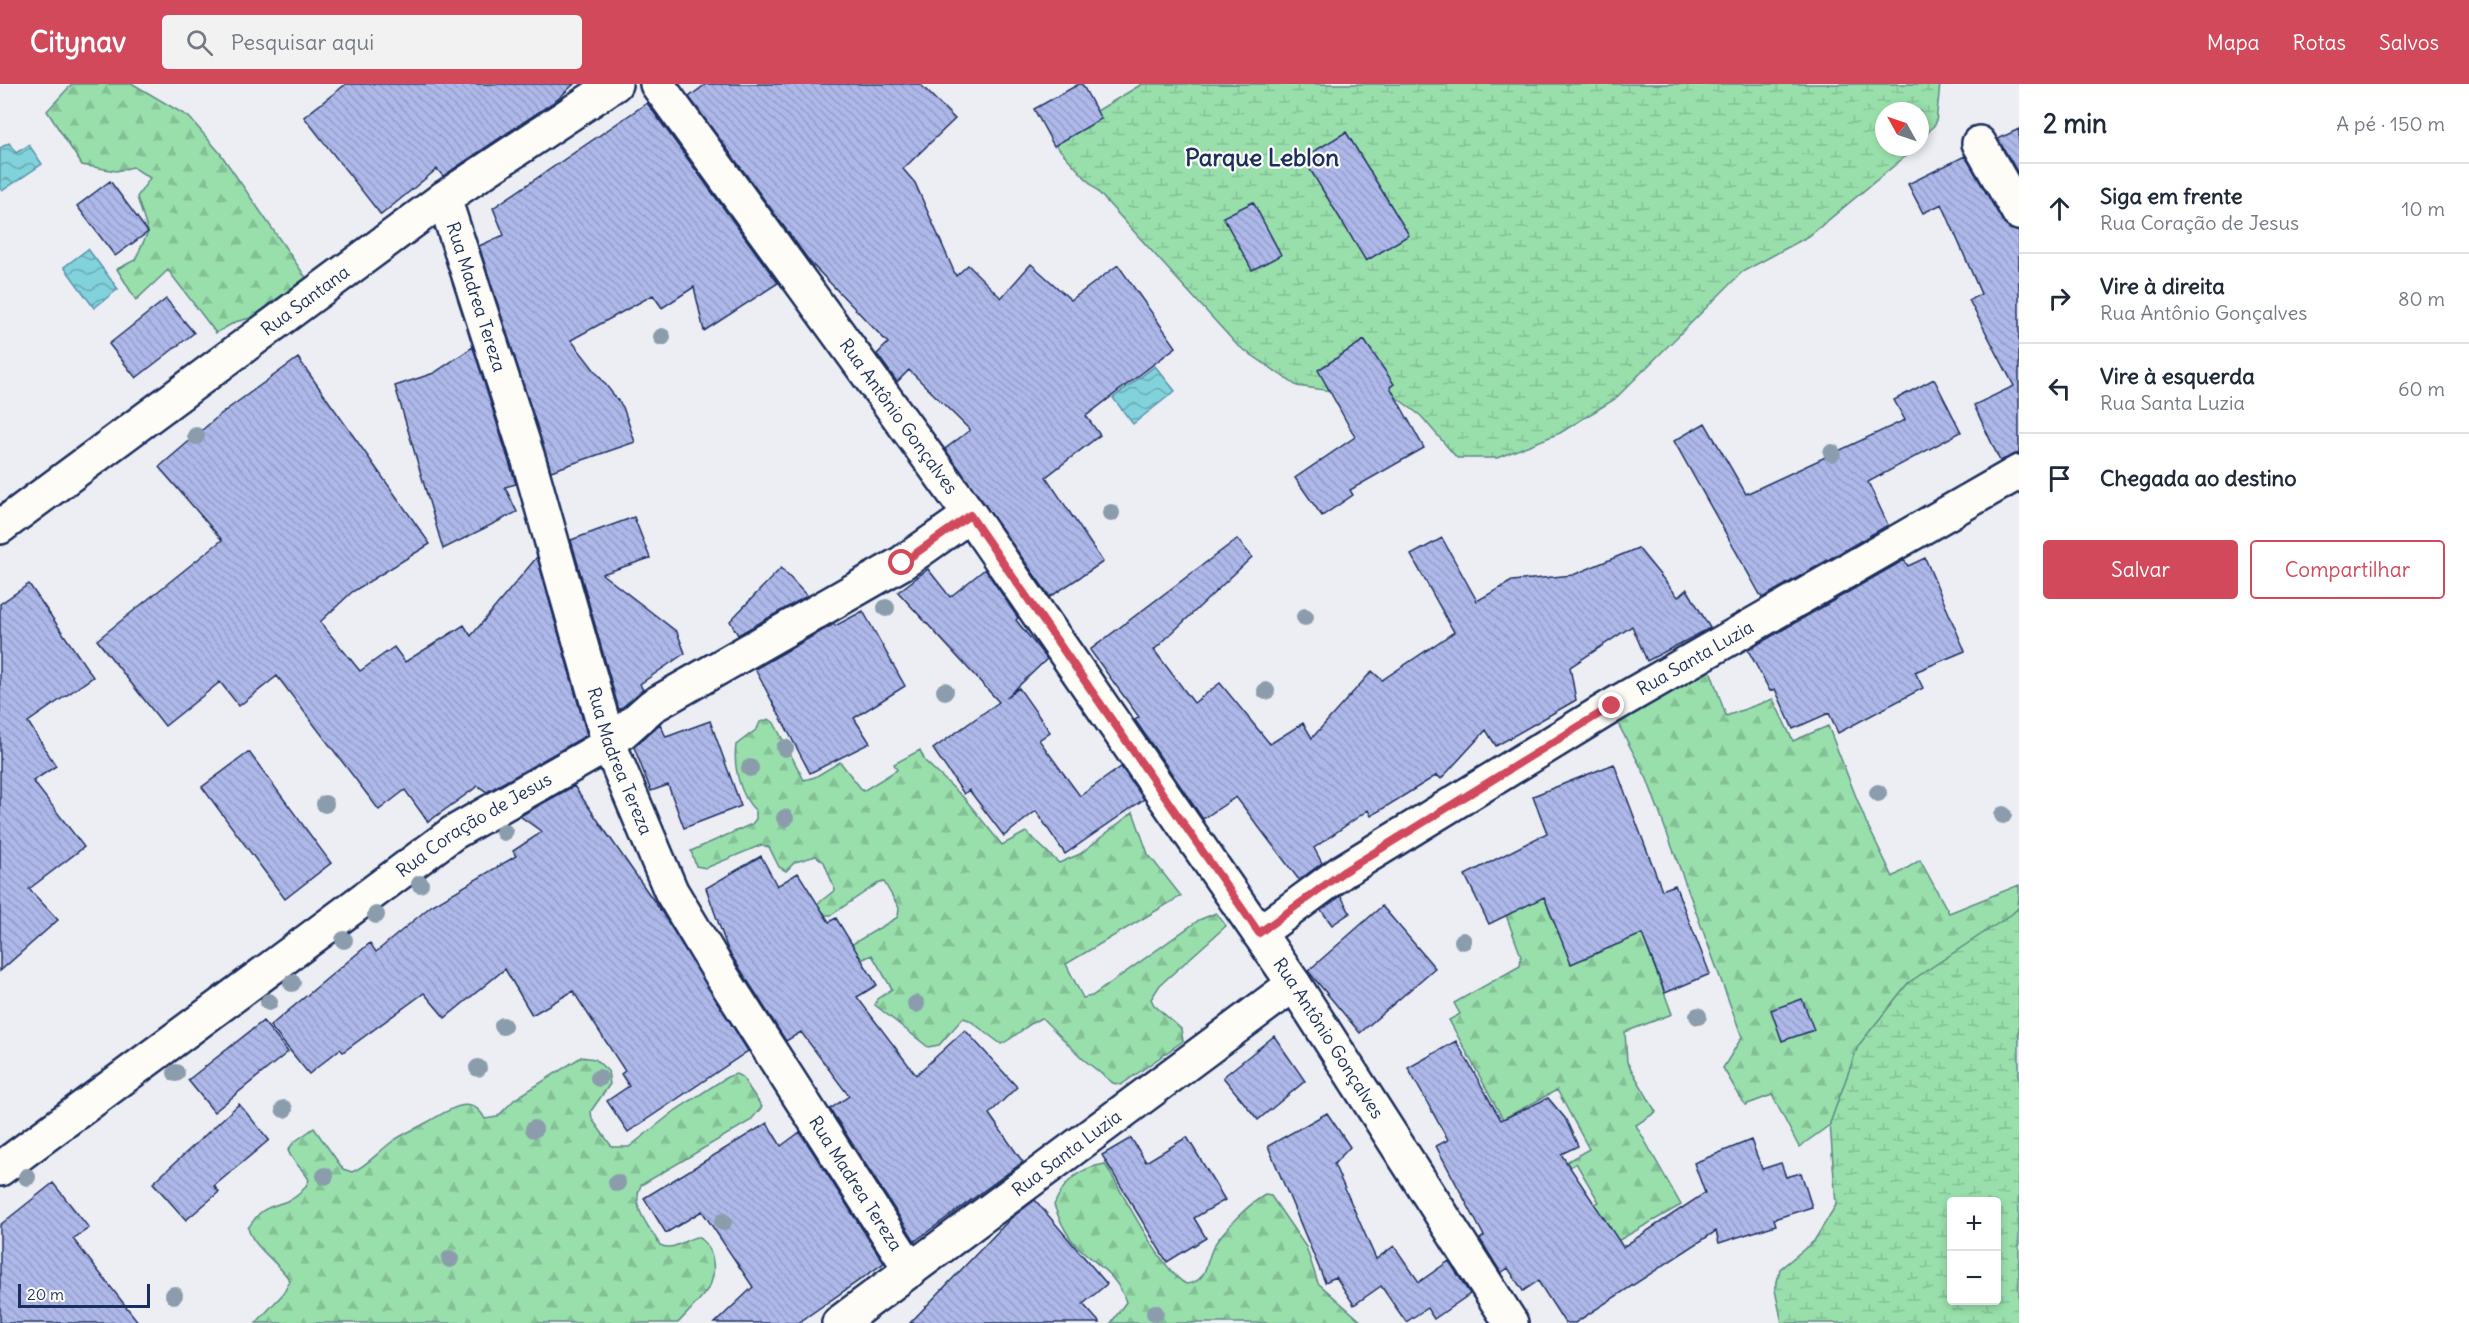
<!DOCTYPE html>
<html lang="pt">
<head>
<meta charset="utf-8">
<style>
	body { margin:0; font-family:Delius,sans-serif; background:#f2f2f3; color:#1f2937 }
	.controls { position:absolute; right:18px; bottom:18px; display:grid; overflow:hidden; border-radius:6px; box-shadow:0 3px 9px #0003 }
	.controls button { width:54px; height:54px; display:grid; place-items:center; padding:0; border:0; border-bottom:2px solid #e0e1e3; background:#fff; color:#1f2937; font:30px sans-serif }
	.compass { position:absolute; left:1875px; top:18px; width:54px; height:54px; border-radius:50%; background:#fff; box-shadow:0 3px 9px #0003; rotate:310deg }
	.scale { position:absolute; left:18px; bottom:15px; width:132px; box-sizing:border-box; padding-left:6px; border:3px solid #1b2f5e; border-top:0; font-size:16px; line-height:21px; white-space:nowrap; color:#1b2f5e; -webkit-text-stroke:4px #fdfcf7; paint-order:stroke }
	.stop { position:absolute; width:18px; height:18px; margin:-14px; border:4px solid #d1495b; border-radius:50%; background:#fff }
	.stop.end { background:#d1495b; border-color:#fff; box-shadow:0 2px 6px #0008 }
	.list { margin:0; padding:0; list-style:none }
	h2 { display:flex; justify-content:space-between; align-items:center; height:78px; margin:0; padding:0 24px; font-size:26px }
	h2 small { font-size:20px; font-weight:400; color:#747a83 }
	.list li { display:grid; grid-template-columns:39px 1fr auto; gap:18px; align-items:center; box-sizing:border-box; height:90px; padding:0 24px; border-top:2px solid #e0e1e3 }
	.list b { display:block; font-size:22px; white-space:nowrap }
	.list p { margin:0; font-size:20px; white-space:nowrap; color:#747a83 }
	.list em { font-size:20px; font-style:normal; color:#747a83 }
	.actions { display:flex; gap:12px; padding:18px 24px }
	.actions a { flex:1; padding:14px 0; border:2px solid #d1495b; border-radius:6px; text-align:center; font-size:21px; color:#d1495b }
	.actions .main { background:#d1495b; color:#fff }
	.icon { flex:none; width:33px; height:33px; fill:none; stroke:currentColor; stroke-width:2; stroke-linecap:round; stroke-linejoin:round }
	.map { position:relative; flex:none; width:2019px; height:1239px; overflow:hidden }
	header { display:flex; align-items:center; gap:36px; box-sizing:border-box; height:84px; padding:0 30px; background:#d1495b; color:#fff }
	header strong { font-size:28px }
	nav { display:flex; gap:33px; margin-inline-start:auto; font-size:21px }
	.search { width:420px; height:54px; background:#f2f2f3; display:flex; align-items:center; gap:15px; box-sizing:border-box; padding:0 21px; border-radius:6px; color:#747a83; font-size:22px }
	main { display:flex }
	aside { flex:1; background:#fff }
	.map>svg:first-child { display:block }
</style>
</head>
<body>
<header>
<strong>Citynav</strong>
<div class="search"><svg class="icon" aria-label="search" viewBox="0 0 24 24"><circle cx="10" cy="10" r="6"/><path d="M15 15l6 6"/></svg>Pesquisar aqui</div>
<nav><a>Mapa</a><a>Rotas</a><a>Salvos</a></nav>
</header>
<main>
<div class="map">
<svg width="2019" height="1239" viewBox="0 0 2019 1239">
	<defs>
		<pattern id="forest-firs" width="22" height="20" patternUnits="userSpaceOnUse" patternTransform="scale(1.5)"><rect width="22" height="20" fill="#99dfab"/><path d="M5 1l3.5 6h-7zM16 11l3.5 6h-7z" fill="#83c096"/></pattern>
		<pattern id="wetland-marsh" width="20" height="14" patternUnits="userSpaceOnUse" patternTransform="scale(1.5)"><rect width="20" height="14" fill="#99dfab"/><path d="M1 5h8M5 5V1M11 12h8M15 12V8" fill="none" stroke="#83c096"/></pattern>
		<pattern id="water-waves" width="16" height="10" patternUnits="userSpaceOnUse" patternTransform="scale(1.5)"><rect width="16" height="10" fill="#81d2db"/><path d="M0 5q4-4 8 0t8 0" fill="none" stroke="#69abb5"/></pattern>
		<pattern id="building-back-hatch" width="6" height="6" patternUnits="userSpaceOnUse" patternTransform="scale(1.5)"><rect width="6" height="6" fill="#aeb8e9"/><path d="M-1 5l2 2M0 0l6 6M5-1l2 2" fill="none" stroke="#959eca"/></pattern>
	</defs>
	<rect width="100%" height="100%" fill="#edeef4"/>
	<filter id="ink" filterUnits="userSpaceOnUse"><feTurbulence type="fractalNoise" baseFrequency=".0167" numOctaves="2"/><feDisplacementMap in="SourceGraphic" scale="12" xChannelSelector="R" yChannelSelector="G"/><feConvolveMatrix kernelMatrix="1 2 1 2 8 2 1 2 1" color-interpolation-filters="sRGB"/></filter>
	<g filter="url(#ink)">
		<path fill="url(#forest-firs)" stroke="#5a8784" stroke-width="1.5" d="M72 0H133L189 33 220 69 307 195 262 231 235 238 216 249 168 186 136 216 117 185 135 176 148 148 137 113 150 94 133 83 116 87 82 81 47 27Z
			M1708 580 1726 632 1773 615 1793 657 1828 642 1866 738 1893 793 1920 776 1949 829 2019 801V906L1799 1063 1772 1011 1745 1021 1723 984 1742 953 1647 695 1613 630Z
			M769 635 774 639 804 696 815 693 840 678 863 707 897 686 894 680 920 666 925 677 965 715 1002 761 1026 748 1059 779 1080 770 1133 728 1148 770 1181 812 1066 880 1083 914 1092 912 1199 836 1216 829 1226 842 1160 901 1151 915 1154 921 1181 945 1183 957 1121 1001 1113 999 1083 975 1042 934C1027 939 1017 953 1001 960L969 936 963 934 939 961 928 963 875 921 877 915 892 905 872 871 846 883 839 868 898 833 899 824 884 798 877 800 831 831H826L816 821 835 806 824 778 816 772 795 778 786 787 779 783 769 763 761 761 706 784 696 782 691 767 752 740 756 735V727C740 713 733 682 736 661L757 645 760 638Z
			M1541 797 1642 849 1672 930 1625 948 1627 978 1656 1028 1636 1041 1681 1121 1586 1175 1565 1137 1599 1118 1576 1079 1565 1087 1561 1081 1589 1065 1557 1006 1503 1035 1449 936 1460 930 1454 919 1520 882 1521 872 1499 812Z
			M581 973 595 975 608 987 610 1000 591 1027 592 1035 612 1063H629L676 1026 727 993 736 990 742 993 762 1023 750 1037 641 1101C630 1123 649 1142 660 1161 674 1168 684 1155 697 1153 712 1160 717 1183 711 1199 707 1210 687 1229 678 1239H256L283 1210 290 1197C279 1178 253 1164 248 1144 252 1139 256 1132 261 1128 277 1116 297 1122 309 1096 303 1084 292 1079 288 1066L294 1058 314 1044 343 1085 352 1088C367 1082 379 1067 393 1057 403 1050 415 1045 426 1039 445 1029 471 1007 485 1035L497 1033 515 1015Z
			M1105 1080C1122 1107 1161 1187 1186 1200 1211 1198 1204 1173 1217 1157 1230 1140 1246 1122 1265 1111L1271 1112 1306 1163 1318 1199 1363 1239H1111L1126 1218C1118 1192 1096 1180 1077 1162 1066 1151 1059 1135 1054 1121 1064 1097 1079 1084 1105 1080Z"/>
		<path fill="url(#wetland-marsh)" stroke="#5a8784" stroke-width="1.5" fill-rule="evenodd" d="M1142 0H1940L1936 39 1920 58V27H1884V63H1916L1913 66 1809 152 1742 188 1615 315 1560 349 1497 374H1457L1421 332 1381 302 1338 308 1297 302 1237 261 1050 55Z
			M2019 823V1239H1782L1775 1206 1780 1185 1814 1157 1836 1121 1830 1039 1858 962 1908 899 2012 830ZM1952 1118H1996V1216H1952Z"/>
		<path fill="url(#water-waves)" stroke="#5891a9" stroke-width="1.5" d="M9 59 16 69 29 61 42 80 2 107 0 104V64Z
			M88 165 118 205 94 224 64 183Z
			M1155 282 1175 307 1133 340 1113 314Z"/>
		<path fill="url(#building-back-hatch)" stroke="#1b2f5e" stroke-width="1.5" d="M346 0H574L558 15 443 92 437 85 381 131 304 33Z
			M706 0H920L955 35 903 85 915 99 956 192 968 181 1001 214 1031 180 1071 216 1118 181 1176 263 1086 332 1100 351 1046 393 1103 478 1050 513 945 365 970 346 909 286 897 298 877 270 888 259 810 178 689 13Z
			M1079 0H1082L1101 35 1054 62 1034 25Z
			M647 19 778 199 704 247 694 203 662 224 653 211 571 256 623 323 635 358 551 387 479 162 504 151 493 124Z
			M2019 45V91L1998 55Z
			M1346 48 1409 151 1366 177 1303 74Z
			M1965 72 2003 138 2010 145 2019 148V369L2000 377 1974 321 2014 302 1969 216 1981 210 1942 120 1923 129 1908 100Z
			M110 97 148 148 115 172 77 122Z
			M1253 118 1281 171 1252 186 1223 133Z
			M166 215 194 249 136 294 109 260Z
			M1364 256 1394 300 1390 303 1424 364 1350 406 1353 411 1322 432 1295 394 1355 353 1318 286Z
			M473 263 516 400 505 403 517 428 443 465 395 302 434 289Z
			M298 274 430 460 352 508 320 538 360 587 394 563 405 578 464 541 471 552 537 473 587 651 487 708 478 702 428 738 405 706 379 726 277 592 239 622 220 598 165 642 97 556 222 456 159 383 222 329Z
			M1934 295 1961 348 1868 398 1888 441 1762 514 1674 357 1705 339 1746 410 1905 336 1894 316Z
			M634 433 650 474 602 490 677 548 685 569 640 600 643 606 619 626 571 456Z
			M1442 454 1477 517 1512 497 1573 491 1638 464 1678 513 1687 505 1710 544 1647 577 1632 542 1570 583 1576 616 1496 662 1486 646 1441 695 1437 691 1371 732 1368 726 1314 764 1322 779 1299 796 1236 713 1203 735 1135 636 1139 633 1090 566 1237 455 1252 473 1154 566 1194 619 1220 599 1270 660 1303 639 1312 654 1372 587 1382 596 1454 548 1411 471Z
			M1925 474 1965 567 1915 588 1923 604 1838 649 1829 629 1793 645 1775 605 1770 607 1748 566 1904 476 1908 482Z
			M781 484 807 512 738 551 730 537Z
			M928 485 950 513 985 485 1018 534 1016 536 1047 575 1006 614 1019 604 1050 648 1039 656 1080 712 1121 683 1144 715 1065 770 1036 727 1004 752 969 706 964 710 933 665 999 618 898 508Z
			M29 500 93 593 28 638 56 682 33 697 84 763 29 805 58 836 0 887V520Z
			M863 527 905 602 854 634 870 659 810 689 755 585 834 540 835 542Z
			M710 637 741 722 684 744 668 701 651 707 634 663 660 640 666 653Z
			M249 668 331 779 285 815 202 703Z
			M1614 680 1662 806 1675 801 1710 890 1665 909 1642 850 1571 880 1544 813 1489 840 1465 791 1547 749 1533 712Z
			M574 702 663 830 748 967 628 1048 607 1017 629 1002 621 990 625 987 573 907 532 931 505 885 445 934 424 909 343 968 340 965 309 990 270 942 370 859 376 868 431 822 516 772 513 767 542 748 520 732Z
			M761 772 777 802 798 789 829 838 836 834 877 901 857 913 916 991 965 946 1017 1003 989 1030 1023 1078 915 1157 830 1025 849 1012 801 948 786 957 728 866 706 804Z
			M1341 812 1350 829 1332 841 1321 826Z
			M1382 822 1435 884 1360 949 1308 887Z
			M1802 915 1814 946 1782 957 1771 926Z
			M263 937 288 968 214 1028 188 996Z
			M1274 952 1305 997 1258 1036 1223 993Z
			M1456 957 1501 1036 1548 1014 1565 1034 1578 1062 1561 1070 1623 1163 1705 1109 1694 1079 1751 1056 1762 1085 1781 1079 1786 1093 1801 1089 1812 1123 1774 1135 1776 1141 1719 1159 1716 1147 1575 1239H1565L1538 1197 1523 1207 1508 1184 1501 1189 1480 1155 1484 1152 1436 1062 1448 1056 1408 984Z
			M239 1020 269 1056 214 1102 219 1108 186 1136 153 1099Z
			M1327 1029 1350 1063 1334 1080 1376 1175 1394 1162 1419 1198 1449 1177 1470 1210 1434 1235 1427 1224 1406 1238 1381 1202 1354 1221 1336 1193 1325 1198 1268 1062Z
			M767 1039 781 1062 800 1048 884 1179 798 1239H715L753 1203 702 1127 666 1149 644 1114Z
			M1187 1053 1225 1116 1194 1134 1206 1154 1167 1178 1102 1071 1131 1054 1146 1078Z
			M53 1099 89 1144 73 1155 139 1239H0V1141Z
			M1035 1116 1107 1200 1083 1220 1100 1239H910L1010 1135Z"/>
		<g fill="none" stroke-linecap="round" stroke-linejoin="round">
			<g stroke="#1b2f5e" stroke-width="38">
				<g id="street">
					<path id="s1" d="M657 0 970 431 1294 900 1511 1239"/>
					<path d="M1979 59 2019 129"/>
					<path id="s2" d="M444 114 529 377 609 660 671 807 722 892 911 1186"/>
					<path id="s3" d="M0 443 444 114 615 0"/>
					<path id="s4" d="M1259 849 1343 787 1612 622 2019 388"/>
					<path id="s5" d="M0 1085 453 749 609 660 652 622 902 479 970 431"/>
					<path id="s6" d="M839 1239 1294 900"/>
				</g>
			</g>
			<use href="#street" stroke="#fdfcf7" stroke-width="33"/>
		</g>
		<g fill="#8b9dac">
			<circle cx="662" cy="253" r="9"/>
			<circle cx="196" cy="352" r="9"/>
			<circle cx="1832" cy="369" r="9"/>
			<circle cx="1111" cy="429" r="9"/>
			<circle cx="886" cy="524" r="9"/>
			<circle cx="1305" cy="533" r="9"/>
			<circle cx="945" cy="607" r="9"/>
			<circle cx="1266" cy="607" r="9"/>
			<circle cx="785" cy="664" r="9"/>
			<circle cx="750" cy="684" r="9"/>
			<circle cx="1878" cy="709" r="9"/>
			<circle cx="325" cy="720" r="9"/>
			<circle cx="2003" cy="731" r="9"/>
			<circle cx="785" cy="734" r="9"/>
			<circle cx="504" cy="748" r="9"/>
			<circle cx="420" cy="800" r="9"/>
			<circle cx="376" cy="831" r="9"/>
			<circle cx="344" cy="856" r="9"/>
			<circle cx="1463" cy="857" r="9"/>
			<circle cx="292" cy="899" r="9"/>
			<circle cx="269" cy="918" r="9"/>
			<circle cx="916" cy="920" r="9"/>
			<circle cx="1698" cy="932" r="9"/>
			<circle cx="503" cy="942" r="9"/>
			<circle cx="478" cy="984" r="9"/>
			<circle cx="176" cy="989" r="9"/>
			<circle cx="599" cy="994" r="9"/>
			<circle cx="284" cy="1025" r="9"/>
			<circle cx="534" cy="1045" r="9"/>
			<circle cx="325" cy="1092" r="9"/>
			<circle cx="27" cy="1093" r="9"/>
			<circle cx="617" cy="1099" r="9"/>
			<circle cx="723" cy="1138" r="9"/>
			<circle cx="450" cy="1175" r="9"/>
			<circle cx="174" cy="1211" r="9"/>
			<circle cx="1155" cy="1229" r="9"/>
		</g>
	</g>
	<g fill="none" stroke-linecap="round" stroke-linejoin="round" filter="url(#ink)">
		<path stroke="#d1495b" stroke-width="8" d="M902 479 970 431 1259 849 1343 788 1612 622"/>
	</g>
	<g text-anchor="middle" stroke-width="4.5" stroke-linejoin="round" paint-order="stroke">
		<g font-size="18" fill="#1b2f5e" stroke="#fdfcf7">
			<text dy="6" stroke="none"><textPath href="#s2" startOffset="104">Rua Madrea Tereza</textPath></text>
			<text dy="6" stroke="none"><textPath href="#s3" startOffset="380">Rua Santana</textPath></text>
			<text dy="6" stroke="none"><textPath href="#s1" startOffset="411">Rua Antônio Gonçalves</textPath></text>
			<text dy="6" stroke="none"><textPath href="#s4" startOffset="516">Rua Santa Luzia</textPath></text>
			<text dy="6" stroke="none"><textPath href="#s2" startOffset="590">Rua Madrea Tereza</textPath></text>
			<text dy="6" stroke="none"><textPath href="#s5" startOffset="586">Rua Coração de Jesus</textPath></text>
			<text dy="6" stroke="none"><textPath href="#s1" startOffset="1167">Rua Antônio Gonçalves</textPath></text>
			<text dy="6" stroke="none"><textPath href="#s6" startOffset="284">Rua Santa Luzia</textPath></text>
			<text dy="6" stroke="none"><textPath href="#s2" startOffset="1076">Rua Madrea Tereza</textPath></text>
		</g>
		<g font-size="24" font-weight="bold" fill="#1b2f5e" stroke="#fdfcf7">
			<text x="1262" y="82">Parque Leblon</text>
		</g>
	</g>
</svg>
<div class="controls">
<button>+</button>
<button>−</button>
</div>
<svg class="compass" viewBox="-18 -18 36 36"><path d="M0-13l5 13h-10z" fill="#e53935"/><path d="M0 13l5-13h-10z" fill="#747a83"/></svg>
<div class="scale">20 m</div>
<div class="stop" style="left:902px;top:479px"></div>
<div class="stop end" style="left:1612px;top:622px"></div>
</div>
<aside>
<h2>2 min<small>A pé · 150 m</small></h2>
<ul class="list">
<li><svg class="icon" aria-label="ahead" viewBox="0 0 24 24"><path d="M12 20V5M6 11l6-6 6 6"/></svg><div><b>Siga em frente</b><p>Rua Coração de Jesus</p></div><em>10 m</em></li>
<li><svg class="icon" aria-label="right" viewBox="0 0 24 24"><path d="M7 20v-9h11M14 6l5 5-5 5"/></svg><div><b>Vire à direita</b><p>Rua Antônio Gonçalves</p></div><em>80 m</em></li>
<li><svg class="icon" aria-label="left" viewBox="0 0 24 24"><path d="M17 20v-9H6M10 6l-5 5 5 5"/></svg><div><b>Vire à esquerda</b><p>Rua Santa Luzia</p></div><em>60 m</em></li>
<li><svg class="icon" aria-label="arrive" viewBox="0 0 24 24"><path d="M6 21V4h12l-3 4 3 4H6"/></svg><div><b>Chegada ao destino</b></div></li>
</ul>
<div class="actions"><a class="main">Salvar</a><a>Compartilhar</a></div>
</aside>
</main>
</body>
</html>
